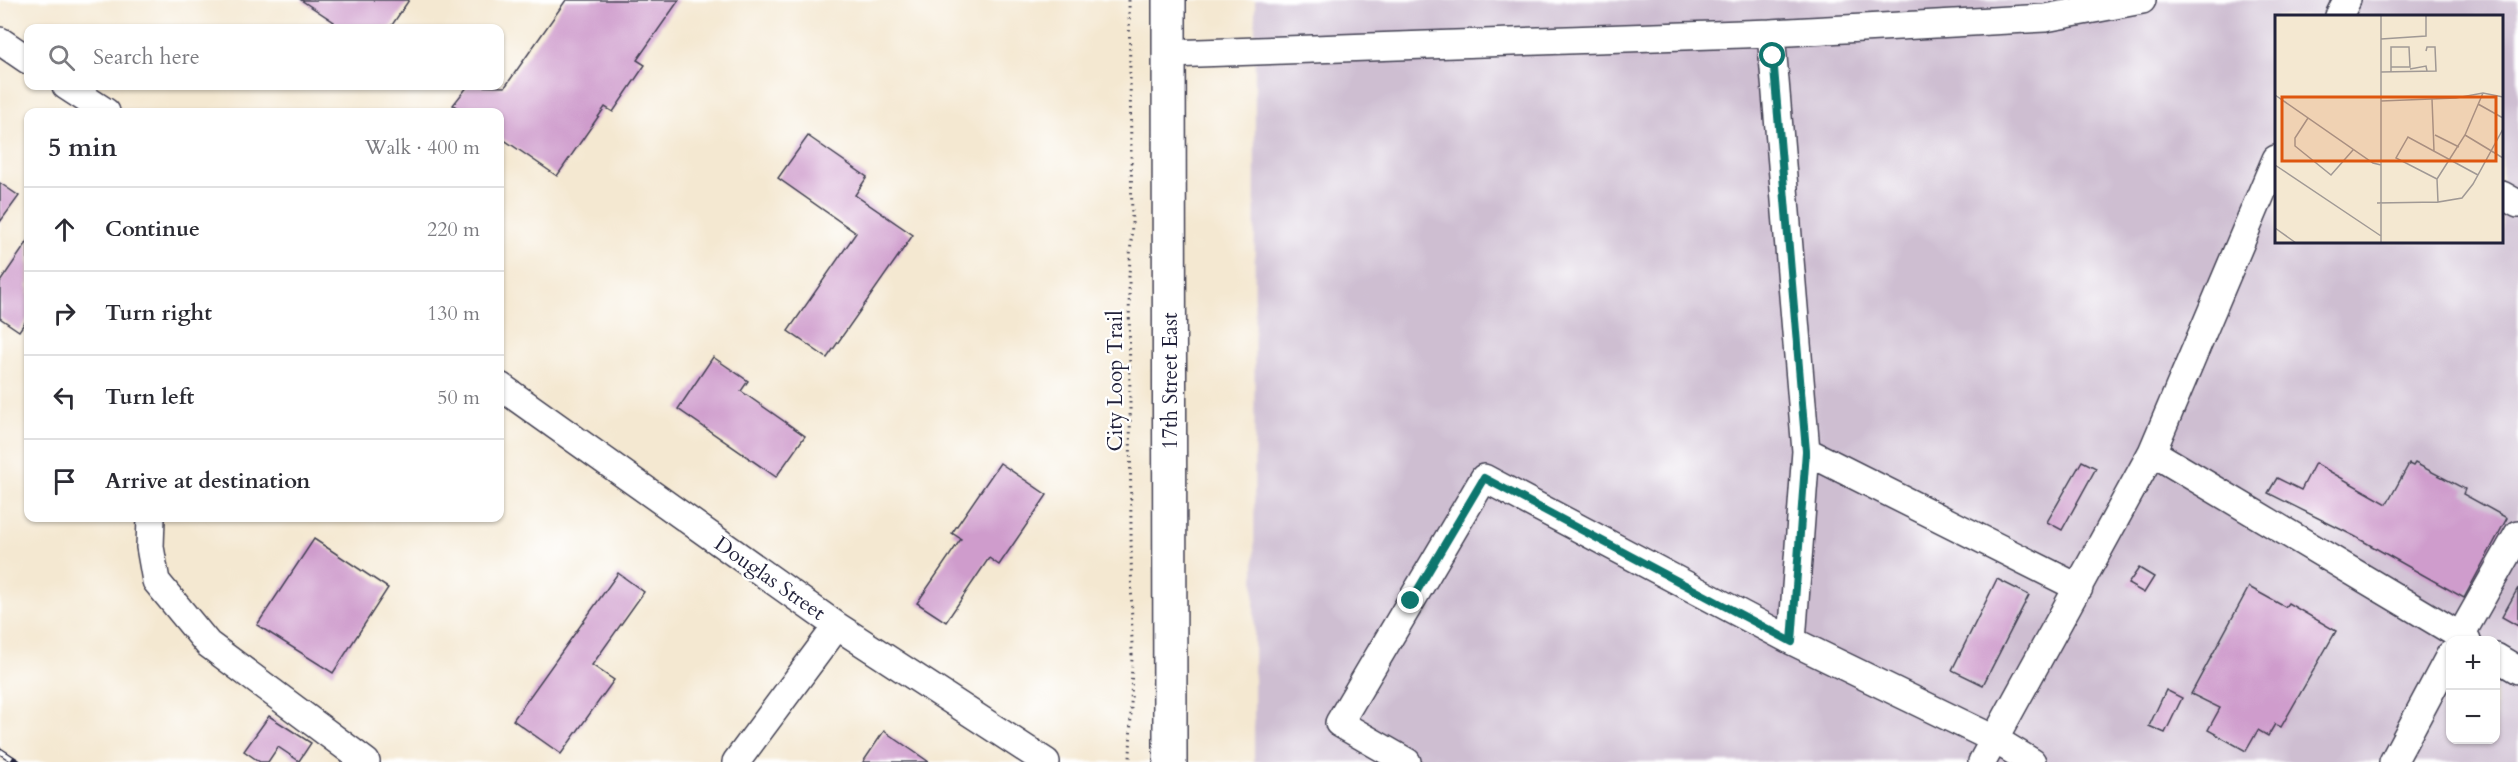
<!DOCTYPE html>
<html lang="en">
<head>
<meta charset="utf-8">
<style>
	body { margin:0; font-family:Cardo,serif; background:#f7f7f7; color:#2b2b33 }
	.controls { position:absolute; right:18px; bottom:18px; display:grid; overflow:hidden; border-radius:12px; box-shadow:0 2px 4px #0004 }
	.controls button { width:54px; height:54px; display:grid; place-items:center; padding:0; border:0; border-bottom:2px solid #e1e1e2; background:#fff; color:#2b2b33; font:30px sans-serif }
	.stop { position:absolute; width:18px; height:18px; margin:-14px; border:4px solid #0f766e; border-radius:50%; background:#fff }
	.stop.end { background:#0f766e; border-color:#fff; box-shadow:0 2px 6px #0008 }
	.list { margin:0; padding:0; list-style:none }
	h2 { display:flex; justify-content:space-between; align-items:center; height:78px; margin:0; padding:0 24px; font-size:26px }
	h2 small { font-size:20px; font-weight:400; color:#7c7c81 }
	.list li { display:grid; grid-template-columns:39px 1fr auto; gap:18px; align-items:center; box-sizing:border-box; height:84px; padding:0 24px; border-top:2px solid #e1e1e2 }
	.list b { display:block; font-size:22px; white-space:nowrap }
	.list em { font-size:20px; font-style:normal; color:#7c7c81 }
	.icon { flex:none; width:33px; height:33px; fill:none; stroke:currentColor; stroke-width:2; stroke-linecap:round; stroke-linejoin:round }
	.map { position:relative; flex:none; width:2518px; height:762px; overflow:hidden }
	.search { position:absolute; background:#fff; box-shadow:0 2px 4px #0004; left:24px; top:24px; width:480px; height:66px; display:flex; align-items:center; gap:15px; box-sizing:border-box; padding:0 21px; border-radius:12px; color:#7c7c81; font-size:22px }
	.panel { position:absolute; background:#fff; box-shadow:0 2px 4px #0004; left:24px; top:108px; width:480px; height:414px; border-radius:12px }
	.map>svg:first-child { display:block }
</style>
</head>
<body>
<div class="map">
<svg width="2518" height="762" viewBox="0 0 2518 762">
	<rect width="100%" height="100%" fill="#fff"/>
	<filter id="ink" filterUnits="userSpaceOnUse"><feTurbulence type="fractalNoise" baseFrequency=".0167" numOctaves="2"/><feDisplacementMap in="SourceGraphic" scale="12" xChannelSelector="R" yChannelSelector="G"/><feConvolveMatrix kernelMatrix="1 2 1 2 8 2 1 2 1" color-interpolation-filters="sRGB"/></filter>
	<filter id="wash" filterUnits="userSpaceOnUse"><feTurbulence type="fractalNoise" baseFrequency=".008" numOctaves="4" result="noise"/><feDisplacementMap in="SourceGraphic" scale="24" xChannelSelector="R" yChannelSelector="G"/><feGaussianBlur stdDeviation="1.35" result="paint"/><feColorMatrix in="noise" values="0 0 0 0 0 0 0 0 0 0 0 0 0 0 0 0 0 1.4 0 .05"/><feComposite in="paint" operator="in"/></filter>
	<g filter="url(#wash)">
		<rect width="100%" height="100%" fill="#f4e8d1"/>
		<path fill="#cebed1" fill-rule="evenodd" d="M1255 0H2518V762H1254ZM2276 16H2502V242H2276ZM2450 640H2496V740H2450Z"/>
		<g id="blocks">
			<path fill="#cf9ccc" d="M301 0H409L390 28H329L334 22Z
				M566 0H679L637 60 645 65 613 112 605 107 557 176 500 137V112H464L453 105 468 86 505 87Z
				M808 136 867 177 855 195 913 235 827 358 788 331 856 233 778 178Z
				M0 183 19 196 0 222Z
				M28 241V318L19 331 0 318V282Z
				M713 357 748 381 741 391 805 436 776 477 678 409Z
				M2082 461 2096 468 2062 530 2047 522Z
				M1000 463 1047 495 999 565 989 558 946 622 917 603 961 539 952 533Z
				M2315 463 2387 504 2409 464 2413 466 2415 463 2465 489 2463 494 2507 518 2464 598 2354 536 2268 493 2277 478 2301 490Z
				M314 539 388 588 333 673 257 625Z
				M2139 568 2154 577 2144 593 2128 584Z
				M618 573 644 592 592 665 614 680 561 754 513 720Z
				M1997 579 2029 595 1983 685 1952 670Z
				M2249 587 2285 607 2288 603 2336 631 2281 727 2275 724 2268 736 2258 730 2246 751 2208 730 2220 708 2191 694Z
				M2518 588V626L2502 617Z
				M2166 690 2182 698 2165 733 2149 726Z
				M269 716 311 743 299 761 278 747 268 762H260L244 751Z
				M884 731 929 762H863Z"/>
		</g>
	</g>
	<g filter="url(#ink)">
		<use href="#blocks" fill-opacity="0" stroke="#424052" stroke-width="1.5"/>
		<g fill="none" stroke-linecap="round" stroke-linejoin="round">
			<g stroke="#424052" stroke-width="30">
				<path id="minor" d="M2339 16 2347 0
					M1771 33 1806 451 1792 641
					M0 41 28 60
					M1169 54 1771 33 2045 18 2142 0
					M66 86 106 112
					M2502 195 2518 204
					M500 386 837 626 1046 762
					M1806 451 2079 588
					M2152 452 2467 640
					M151 518 150 547 156 581 208 644 366 762
					M2458 640 2518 534
					M2496 657 2518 670
					M736 762 837 626
					M1407 762 1339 723 1484 478 1792 641 1994 739 2032 762
					M1982 762 2152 452 2276 159
					M2393 762 2450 655"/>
			</g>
			<g stroke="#424052" stroke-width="36">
				<path id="major" d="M1169 0 1170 762"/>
			</g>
			<path stroke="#424052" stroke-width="3" stroke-dasharray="1.5 4.5" stroke-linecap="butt" d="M1129 0 1132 223 1129 276 1132 654 1130 762"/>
			<use href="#minor" stroke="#fff" stroke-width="27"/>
			<use href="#major" stroke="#fff" stroke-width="33"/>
			<g stroke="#22223b" stroke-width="7">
				<path id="rail" d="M0 751 17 762"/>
			</g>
			<use href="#rail" stroke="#fff" stroke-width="4.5" stroke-dasharray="14" stroke-linecap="butt"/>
		</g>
	</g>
	<g fill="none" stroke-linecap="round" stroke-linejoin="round" filter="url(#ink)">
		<path stroke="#0f766e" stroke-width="8" d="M1411 601 1484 478 1792 642 1806 451 1773 56"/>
	</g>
	<g text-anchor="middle" stroke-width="4.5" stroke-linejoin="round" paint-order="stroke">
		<g font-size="21" fill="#22223b" stroke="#fff">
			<text transform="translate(1115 381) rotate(-90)" y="7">City Loop Trail</text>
			<text transform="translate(1170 381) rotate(-90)" y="7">17th Street East</text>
			<text transform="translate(770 578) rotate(35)" y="7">Douglas Street</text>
		</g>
	</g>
	<g transform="translate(2275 15)">
		<rect width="228" height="228" fill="#f4e8d1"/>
		<path fill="none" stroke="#a09995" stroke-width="1.5" d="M106 24 151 21V0M116 52H135L134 32H116V57M135 54 151 51 152 56M106 57 161 56 160 32H152L151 36M0 80 98 148 106 150M157 84 159 136M106 86 181 83 208 78 228 82M203 89 228 103M33 103 20 123V131L56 160 78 135M160 120 184 132M190 120 228 143M0 150 106 221M162 164 121 143 133 122 203 160M162 164 163 187 187 183 198 169 228 114M162 164 190 120 208 78M102 188 163 187M0 213 21 228M106 228V0"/>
		<path fill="#de560e" fill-opacity="0.15" stroke="#de560e" stroke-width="3" d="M7 82H221V146H7Z"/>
		<rect width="228" height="228" fill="none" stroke="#22223b" stroke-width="3"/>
	</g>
</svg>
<div class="controls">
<button>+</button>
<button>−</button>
</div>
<div class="stop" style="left:1773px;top:56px"></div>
<div class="stop end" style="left:1411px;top:601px"></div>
<div class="search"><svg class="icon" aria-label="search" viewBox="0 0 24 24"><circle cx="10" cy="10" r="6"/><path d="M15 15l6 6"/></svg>Search here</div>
<section class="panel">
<h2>5 min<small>Walk · 400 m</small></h2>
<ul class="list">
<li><svg class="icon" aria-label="ahead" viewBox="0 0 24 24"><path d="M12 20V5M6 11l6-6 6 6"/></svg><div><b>Continue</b></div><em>220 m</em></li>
<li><svg class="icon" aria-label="right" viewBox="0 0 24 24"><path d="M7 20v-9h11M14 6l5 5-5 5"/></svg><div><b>Turn right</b></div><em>130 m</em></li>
<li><svg class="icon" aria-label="left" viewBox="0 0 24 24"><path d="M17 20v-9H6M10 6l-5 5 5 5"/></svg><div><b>Turn left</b></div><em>50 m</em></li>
<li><svg class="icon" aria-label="arrive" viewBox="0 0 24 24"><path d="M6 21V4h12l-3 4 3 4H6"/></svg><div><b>Arrive at destination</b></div></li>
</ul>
</section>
</div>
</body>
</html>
